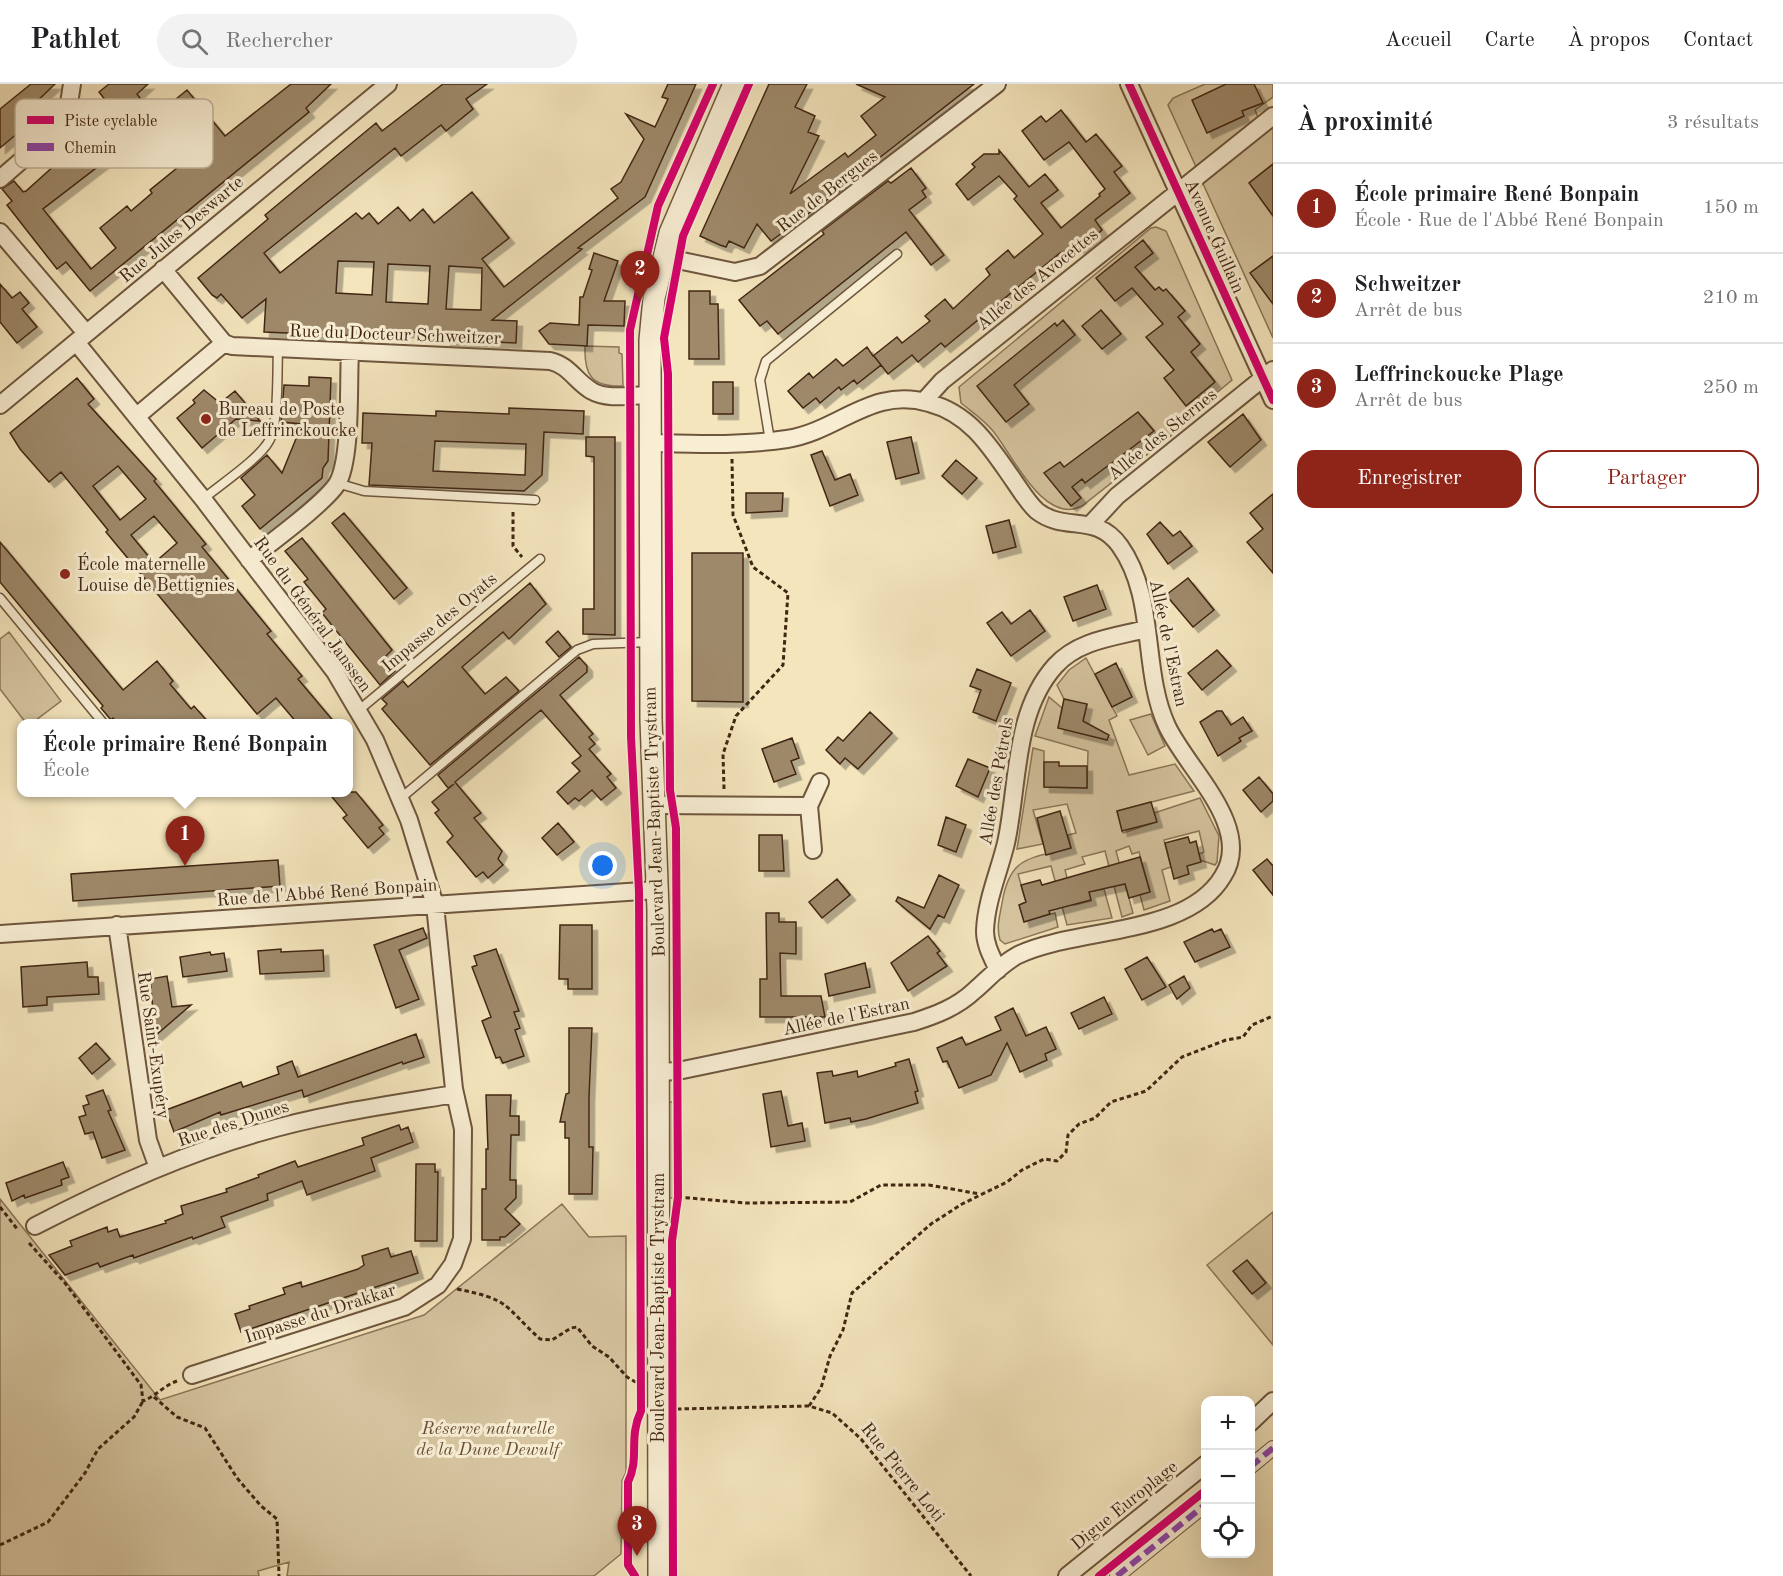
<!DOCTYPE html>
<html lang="fr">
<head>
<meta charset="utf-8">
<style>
	body { margin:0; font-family:"Old Standard TT",serif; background:#f2f2f2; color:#202124 }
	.controls { position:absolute; right:18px; bottom:18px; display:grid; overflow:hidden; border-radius:12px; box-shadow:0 6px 24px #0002 }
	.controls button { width:54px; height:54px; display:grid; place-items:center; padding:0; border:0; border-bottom:2px solid #e0e0e0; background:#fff; color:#202124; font:30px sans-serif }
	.you { position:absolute; left:603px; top:782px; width:21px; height:21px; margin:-15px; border:4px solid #fff; border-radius:50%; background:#1a73e8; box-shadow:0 0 0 9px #1a73e833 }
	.badge { display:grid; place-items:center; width:39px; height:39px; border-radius:50%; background:#8f2418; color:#fff; font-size:20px; font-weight:700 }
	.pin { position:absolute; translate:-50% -50px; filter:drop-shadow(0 2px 3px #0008) }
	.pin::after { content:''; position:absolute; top:32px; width:21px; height:18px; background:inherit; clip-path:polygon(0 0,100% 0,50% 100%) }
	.popup { position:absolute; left:17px; top:635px; width:336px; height:78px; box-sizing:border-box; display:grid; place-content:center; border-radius:12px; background:#fff; filter:drop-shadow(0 2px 4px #0005); font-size:20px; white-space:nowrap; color:#757577 }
	.popup b { font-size:22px; color:#202124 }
	.popup::after { content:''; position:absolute; left:50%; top:100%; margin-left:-12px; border:12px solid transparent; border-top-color:#fff }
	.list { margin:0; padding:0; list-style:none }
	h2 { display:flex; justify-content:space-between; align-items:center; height:78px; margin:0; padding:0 24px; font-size:26px }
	h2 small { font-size:20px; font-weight:400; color:#757577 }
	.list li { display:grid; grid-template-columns:39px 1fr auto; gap:18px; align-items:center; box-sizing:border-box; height:90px; padding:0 24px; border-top:2px solid #e0e0e0 }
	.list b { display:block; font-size:22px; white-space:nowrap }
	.list p { margin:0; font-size:20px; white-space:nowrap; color:#757577 }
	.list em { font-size:20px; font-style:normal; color:#757577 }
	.actions { display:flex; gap:12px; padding:18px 24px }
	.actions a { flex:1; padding:14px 0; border:2px solid #8f2418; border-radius:18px; text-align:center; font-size:21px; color:#8f2418 }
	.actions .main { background:#8f2418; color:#fff }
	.icon { flex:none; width:33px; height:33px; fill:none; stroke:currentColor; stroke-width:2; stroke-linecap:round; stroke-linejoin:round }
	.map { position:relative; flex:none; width:1273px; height:1492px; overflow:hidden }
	header { display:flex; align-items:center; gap:36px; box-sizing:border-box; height:84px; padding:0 30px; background:#fff; border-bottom:2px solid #e0e0e0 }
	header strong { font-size:28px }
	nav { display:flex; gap:33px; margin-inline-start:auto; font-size:21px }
	.search { width:420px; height:54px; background:#f2f2f2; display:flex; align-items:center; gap:15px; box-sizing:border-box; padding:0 21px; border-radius:33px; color:#757577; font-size:22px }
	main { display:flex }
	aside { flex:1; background:#fff }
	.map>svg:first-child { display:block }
</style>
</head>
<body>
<header>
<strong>Pathlet</strong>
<div class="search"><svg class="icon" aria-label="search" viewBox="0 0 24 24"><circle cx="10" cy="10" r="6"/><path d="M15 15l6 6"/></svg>Rechercher</div>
<nav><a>Accueil</a><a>Carte</a><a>À propos</a><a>Contact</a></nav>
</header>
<main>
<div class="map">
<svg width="1273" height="1492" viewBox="0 0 1273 1492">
	<defs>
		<filter id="shadow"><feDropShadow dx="5.5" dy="5.5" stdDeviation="0" flood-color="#0004"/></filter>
	</defs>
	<rect width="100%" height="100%" fill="#f4e5bd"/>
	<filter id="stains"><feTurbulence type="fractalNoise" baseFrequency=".00333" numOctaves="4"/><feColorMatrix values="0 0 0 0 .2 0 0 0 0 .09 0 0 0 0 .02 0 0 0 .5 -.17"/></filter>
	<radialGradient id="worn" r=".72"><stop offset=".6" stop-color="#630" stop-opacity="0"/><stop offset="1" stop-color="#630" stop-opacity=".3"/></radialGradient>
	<path fill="#d6c5a0" stroke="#8c7659" stroke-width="1.5" d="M1205 0H1273V13L1255 26 1258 33 1197 85 1168 21 1173 14Z
		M1273 37V254L1200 93Z
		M1156 143 1166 147 1232 296 1171 347 1173 350 1082 422C1044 442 1012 370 993 347 984 336 972 328 961 319L959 303 1151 144Z
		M585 262 619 263V269L622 270 623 302C591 303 584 291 585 262Z
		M9 548 61 617 32 639H26L0 605V555Z
		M1086 574 1117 632 1109 636 1129 691 1175 680 1194 707 1117 727 1123 749 1156 738 1154 729 1200 714 1219 752 1217 778 1215 781 1200 776 1199 770 1204 768 1199 747 1164 756 1171 783 1162 786 1170 817 1144 826 1140 811 1150 807 1139 768 1132 770 1129 762 1116 767 1133 829 1122 833 1105 767 1082 773 1085 780 1065 786 1074 821 1091 817 1089 808 1104 805 1112 834 1067 841 1051 782 1018 790 1026 818 1024 837 1055 829 1058 843 1005 860 1000 856C996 843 1000 831 1002 819 1010 771 1030 775 1071 764L1068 751 1076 749 1067 720 1033 726 1043 760 1017 765 1033 664 1044 667V703L1087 704 1088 667 1035 652 1049 613 1062 624 1058 644 1080 649 1087 621 1064 615 1057 601 1069 586Z
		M1151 630 1165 662 1148 671 1130 636Z
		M667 1018H676V1114H668Z
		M0 1115 160 1316 424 1231 562 1120 589 1153 626 1152V1388L622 1397 621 1470 594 1492H287L289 1478 258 1487 259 1492H0Z
		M1273 1128V1261L1207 1181Z"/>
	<path fill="#9e896b" stroke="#412612" stroke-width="1.5" fill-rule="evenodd" filter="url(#shadow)" d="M31 0H55L31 23 38 32 0 64V25Z
		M109 0H148L137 10 154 33 187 6 225 52 291 0H331L306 24 309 28 90 207 66 178 57 185 7 121 12 117 2 105 14 97 23 108 26 107 67 70 70 74 98 52 113 71 43 125 91 185 116 164 100 144 127 122 131 127 152 109 150 106 209 58 190 35 180 43 177 39 135 71 120 51 128 45 99 8Z
		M443 0H487L466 15 473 25 446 47 441 41 401 72 395 64 264 169 280 189 356 129 362 135 369 129 378 140 398 123 410 137 423 125 434 139 472 108 509 154 482 175 504 203 618 114 611 105 621 98 644 55 626 30 655 43 668 15 662 13 668 0H696L645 113 578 164 582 165 492 236 517 237 516 259 445 256V250L427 249 359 246V252L264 248 266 215 242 234 221 210 217 214 212 211 198 194 268 135 265 131 376 39 382 47ZM338 177 374 178 372 211 336 209ZM388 180 430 182 428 220 386 218ZM449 182 482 184 481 226 446 225Z
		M769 0H807L795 23 815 32 808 48 819 52 790 110 845 69 848 73 876 51 861 32 885 13 856 0H974L874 78 876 80 771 157 757 140 744 164 729 157 726 163 720 161 700 152Z
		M1226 0H1254L1263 19 1242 27 1244 32 1207 49 1192 16Z
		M1061 26 1086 58 1096 50 1122 82 1114 88 1130 109 1095 136 1102 146 1083 162 1060 169 945 263 941 259 918 278 912 271 888 290 874 272 881 281 857 300 854 296 841 306 839 303 820 319 816 314 803 324 788 307 809 289 813 294 836 275 843 282 867 263 873 272 897 253 902 259 930 237 925 232 945 215 953 225 990 191 986 185 1008 166 1014 174 1043 150 1014 115 1017 112 999 92 968 116 956 100 975 83 972 80 984 70H999V66L1029 103 1045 90 1058 106 1041 119 1061 144 1100 112 1099 110 1105 105 1069 58 1044 76 1022 47 1041 32 1046 38Z
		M1273 80V132L1249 99Z
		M911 84 926 104 922 107 926 113 909 126 944 171 931 181 906 148 778 250 767 237 760 242 739 216 824 150 822 147 888 97 891 99Z
		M1143 156 1153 169 1135 183 1155 206 1159 203 1163 207 1166 205 1185 227 1178 233 1200 260 1191 268 1215 298 1186 322 1164 294 1174 286 1146 253 1163 240 1132 204 1115 217 1096 194Z
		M594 169 618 177 604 217H625L624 242 588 241 587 262 549 260 539 247 550 239 579 241 580 213H583L592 186 589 185Z
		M1273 172V220L1250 189Z
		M0 200 12 214 20 208 29 219 22 225 37 243 17 259 0 238Z
		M689 207H710V220H718L719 275H689Z
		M1101 226 1121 250 1102 265 1082 242Z
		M1063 236 1075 251 1014 301 1029 320 1006 338 977 302 1055 239 1057 242Z
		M309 293 331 294 328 377 323 384 322 394 260 445 242 422 255 411 241 394 267 371 282 389 302 340 281 338 284 301 309 302Z
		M77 294 94 315 88 320 156 395 154 397 206 460 202 463 271 547 267 550 302 592 298 595 335 639H297L276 614 257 630 106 448 108 446 61 388 49 398 20 365 10 349ZM118 382 146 415 120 436 93 402ZM154 432 177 459 154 479 131 451Z
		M713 298H733V330H713Z
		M204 306 220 319 235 307 260 337 236 335 202 364 177 334 195 319 193 316Z
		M509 324 584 327 583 350 544 348 542 391 524 407 369 401 372 359H362L363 329 436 332V327L509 330ZM435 357 526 360 525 391 433 387Z
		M1138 328 1154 347 1085 399 1082 395 1072 403 1081 414 1071 422 1044 389 1060 378 1064 383Z
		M1243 330 1261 356 1230 383 1208 358Z
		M586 353H615V551L583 550V525H594V373L586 372Z
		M911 353 919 389 896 395 887 358Z
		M822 367 835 396 850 390 858 411 830 422 811 371Z
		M956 376 977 394 962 410 942 392Z
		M746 409H783L782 427 746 429Z
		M1273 410V489L1247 458 1263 445 1250 429Z
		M344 429 407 504 394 515 332 439Z
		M1009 436 1016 463 993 469 986 442Z
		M1160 438 1173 452 1180 447 1192 462 1168 480 1147 450Z
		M302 454 392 566 384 574 395 587 380 601 322 529 326 525 304 498 308 495 285 467Z
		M0 458 123 606 157 577 173 597 170 600 191 625 194 622 209 639H117L113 634 111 636 101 624 103 622 0 498Z
		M692 469H743V618L692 617Z
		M1188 494 1214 526 1193 543 1166 511Z
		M530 499 546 520 509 555 503 548 462 583 485 610 506 593 519 607 430 681 382 625 387 620 382 615 403 597 408 603Z
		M1097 501 1106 525 1073 537 1064 513Z
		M1030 526 1045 547 1011 572 987 539 1002 528 1011 540Z
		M558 547 571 563 559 573 546 558Z
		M1217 566 1231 582 1202 606 1188 589Z
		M579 573 587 582V588L560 611 593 650 589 653 595 660 589 665 611 690 607 693 616 704 601 716 592 706 579 717 575 714 568 720 557 708 580 687 572 679 581 672 541 626 455 698 481 729 474 734 502 767 498 775 503 781 488 794 483 788 476 793 447 758 453 752 435 729 439 726 432 718 454 700 448 704 438 691Z
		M1116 579 1132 613 1112 623 1095 590Z
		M977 585 1011 599 996 637 973 628 981 606 970 602Z
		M1064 615 1087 620 1083 637 1109 651 1107 656 1058 644Z
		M1217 627H1222L1231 641 1243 633 1252 647 1239 654 1241 657 1218 672 1200 638Z
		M870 628 892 649 858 685 845 674 840 680 826 666 838 653 843 657Z
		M792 654 799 674 791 677 796 690 774 698 762 665Z
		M968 675 990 684 978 713 956 702Z
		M1044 678H1059V682H1087V704L1044 703Z
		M1259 693 1273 710V717L1261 728 1243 706Z
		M328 708H356L383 741 379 744 384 750 368 764 343 734 347 731Z
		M1151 718 1157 738 1122 747 1117 727Z
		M1060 727 1071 764 1046 771 1037 734Z
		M946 733 966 741 956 768 938 761Z
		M558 739 574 758 557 771 542 754Z
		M759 751H782L784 787H759Z
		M1188 753 1190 759 1196 757 1201 778 1187 782 1189 790 1174 795 1165 759Z
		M1140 773 1150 808 1129 814 1125 800 1089 808 1091 816 1049 827 1050 830 1024 838 1019 821 1026 818 1021 801 1040 796 1042 801Z
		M1267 775 1273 782V811L1253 786Z
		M278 776 280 802 73 817 71 790Z
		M939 791 959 801 944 834 938 831 930 845 896 817 898 813 924 824Z
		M837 795 850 811 822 834 809 818Z
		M766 829H779V838H796V870L780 869 781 912H821L825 933H760V895H767Z
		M560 841H592V905H568V895H559Z
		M423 844 427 854 399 866 419 915 396 924 374 861Z
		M1212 845 1214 848 1221 845 1230 863 1195 878 1184 858Z
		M928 852 940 867 937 869 947 882 908 907 891 879Z
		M281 865V868L323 866 324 887 260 890 258 867Z
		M496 865 519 927 514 928 520 944 515 946 524 972 503 979 500 973 496 974 482 937 491 933 472 883 477 881 474 872Z
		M210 868 211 871 224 869 227 887 183 893 180 873Z
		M1147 873 1166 903 1142 916 1125 885Z
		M87 878 88 893H98L99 910 47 913V921L23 923 21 883Z
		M865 879 870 903 829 912 825 890Z
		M167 892 172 923 191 921 148 958 143 928 153 926 150 895Z
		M1184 892 1190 904 1177 915 1169 901Z
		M1104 913 1112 930 1079 945 1071 929Z
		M1013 924 1026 952 1046 943 1056 965 1045 970 1047 976 1020 988 1007 959 991 991 959 1004 947 977 943 978 937 964 962 953 966 961 1001 946 995 933Z
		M569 944H592L589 1013V1063H593L592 1110H569V1054H565V1038H560L566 1010 569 1009Z
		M416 950 424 973 403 980 402 978 304 1013 302 1006 221 1031 220 1028 174 1048 166 1026 241 998 243 1003 279 990 277 983 292 977 298 993Z
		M96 959 110 975 92 990 79 974Z
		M909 975 918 1007 915 1008 918 1019 866 1035 851 1038 850 1034 825 1039 817 989 832 987 833 992 857 987 858 993 896 982 895 979Z
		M103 1006 111 1026 108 1027 125 1066 102 1074 93 1048 85 1050 79 1033 86 1031 83 1022 89 1020 86 1012Z
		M781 1007 788 1042 802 1039 805 1057 771 1063 763 1010Z
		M486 1011H511L510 1032H519V1051H511L510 1096H516V1114L505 1125 520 1140 505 1153H500V1156H482V1105H486V1065H488Z
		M399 1041 401 1046 408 1043 413 1058 371 1074 375 1087 307 1111 302 1097 267 1110 268 1116 221 1133 225 1143 193 1155 192 1153 134 1174 133 1171 100 1183 98 1179 65 1191 49 1171 72 1162 70 1157 107 1143 108 1148 117 1145 120 1153 166 1139 165 1137 183 1130 181 1122 227 1108 226 1105 259 1093 258 1091 295 1077 298 1083 364 1061 362 1054Z
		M63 1078 69 1093 61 1096 62 1101 25 1114 24 1111 12 1117 6 1099Z
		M416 1080H435V1088H438L437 1157H415Z
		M388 1164 391 1173 411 1167 418 1189 241 1248 235 1230 250 1225 249 1222 285 1210 283 1204 301 1198 302 1203 358 1185 364 1181 362 1172Z
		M1247 1176 1266 1199 1252 1210 1233 1187Z"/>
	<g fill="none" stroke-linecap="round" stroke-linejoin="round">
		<g stroke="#6e563d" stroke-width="11">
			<path id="service" d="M770 357 760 296 766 277 897 170
				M337 399 364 407 535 416
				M203 415C220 401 259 375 269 357 279 341 277 285 278 265
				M0 514 104 640
				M359 626 540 475
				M401 714 577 566 593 560 650 558"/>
		</g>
		<g stroke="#6e563d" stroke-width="16">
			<path id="pedestrian" d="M1250 1383 1273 1364
				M1117 1492 1206 1420"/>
		</g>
		<g stroke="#6e563d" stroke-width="20">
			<path id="minor" d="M1129 0 1273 316
				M0 95 60 43 67 32 72 0
				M0 148 86 249
				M663 173 735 188 760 182 997 0
				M163 185 224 259 232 262 550 277C569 281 576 298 592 307 607 316 632 311 649 311
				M76 258 203 415 335 588 375 656 409 736 435 821 454 1005 463 1045 462 1155 453 1180 438 1201 404 1223 192 1291
				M924 317 942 297 1273 32
				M0 321 388 0
				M137 332 224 259
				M650 359C695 360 743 362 787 355 839 347 872 302 929 319 971 330 991 364 1014 397 1021 407 1028 419 1037 427 1065 449 1096 428 1120 462 1157 514 1141 586 1167 642 1187 685 1254 743 1223 792 1187 853 1076 843 1018 871 1001 880 988 895 974 907 957 923 936 931 914 938L678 987 659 988
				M1091 440 1117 412 1273 286
				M249 476C270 459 324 420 337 400 352 375 348 300 350 268
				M655 721 809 722 813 766
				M809 722 820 698
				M117 841 148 1056 158 1084
				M0 850 657 806
				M998 886C992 873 985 861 985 847 986 817 999 788 1006 759 1019 700 1013 629 1055 582 1078 556 1115 553 1146 545
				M35 1142C106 1105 180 1071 258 1049 322 1030 388 1021 455 1010
				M1250 1339 1273 1317
				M1067 1492 1206 1380"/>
		</g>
		<g stroke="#6e563d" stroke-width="24">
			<path id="tertiary" d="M659 1492 658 826 651 636 650 256 654 214 670 149 734 0"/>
		</g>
		<path stroke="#412612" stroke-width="3" stroke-dasharray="4.5 3" stroke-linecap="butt" d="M513 428V462L522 473
			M724 705 723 670 736 632 783 581 788 509 753 483 733 431 732 375
			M678 1113 746 1119 850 1118 881 1101H929L980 1110
			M0 1123 18 1146
			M29 1159 65 1199 141 1301 143 1317C156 1312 163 1302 177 1297
			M457 1205C511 1216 502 1220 540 1255L552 1256 571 1244 577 1243 592 1262 609 1273 627 1293 639 1300
			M154 1313 177 1333 205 1344 237 1394 261 1422 277 1435 279 1492
			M809 1322 821 1304 830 1272 843 1246 852 1209 931 1140 962 1120 1007 1098 1022 1086 1044 1075 1057 1077 1066 1068 1068 1051 1079 1040 1095 1034 1111 1018 1146 1007 1182 973 1226 956 1243 953 1252 941 1273 932
			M677 1325 809 1322 832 1329 861 1355 971 1492
			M0 1461 48 1438 85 1389 98 1365 134 1333 143 1317"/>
		<use href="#service" stroke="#f8eed4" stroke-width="8"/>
		<use href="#pedestrian" stroke="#f8eed4" stroke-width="14"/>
		<use href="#minor" stroke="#f8eed4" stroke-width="16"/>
		<use href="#tertiary" stroke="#f8eed4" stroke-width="21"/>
		<path stroke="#8e44ad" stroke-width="6" stroke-dasharray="12 6" stroke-linecap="butt" d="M1250 1383 1273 1364
			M1117 1492 1206 1420"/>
		<g stroke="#f8eed4" stroke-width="11">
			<path id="cycleway" d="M1129 0 1273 316
				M635 1492 628 1481V1398C640 1374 628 1354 641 1327L639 807 631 653 630 246 658 122 713 0
				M673 1492 672 1157 678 1113 676 744 670 706 668 290 664 254 683 152 749 0
				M1099 1492 1206 1406"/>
		</g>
		<use href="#cycleway" stroke="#d6006c" stroke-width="8"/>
	</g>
	<g fill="#8f2418" stroke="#f8eed4" stroke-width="2">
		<circle cx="206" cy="335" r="6"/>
		<circle cx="65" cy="490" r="6"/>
	</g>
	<g text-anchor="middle" stroke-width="6" stroke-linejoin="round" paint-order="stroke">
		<g font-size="18" fill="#412612" stroke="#f8eed4">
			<text transform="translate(827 107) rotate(-38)" y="6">Rue de Bergues</text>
			<text transform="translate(181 145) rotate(-40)" y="6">Rue Jules Deswarte</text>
			<text transform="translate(1215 152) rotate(66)" y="6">Avenue Guillain</text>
			<text transform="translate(1037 195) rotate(-39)" y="6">Allée des Avocettes</text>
			<text transform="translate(395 250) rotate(2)" y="6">Rue du Docteur Schweitzer</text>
			<text transform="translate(1162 350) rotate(-39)" y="6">Allée des Sternes</text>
			<text transform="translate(313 530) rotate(54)" y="6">Rue du Général Janssen</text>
			<text transform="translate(439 538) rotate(-40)" y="6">Impasse des Oyats</text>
			<text transform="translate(1169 559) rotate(78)" y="6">Allée de l'Estran</text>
			<text transform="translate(996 697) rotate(-80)" y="6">Allée des Pétrels</text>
			<text transform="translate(654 738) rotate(-92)" y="6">Boulevard Jean-Baptiste Trystram</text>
			<text transform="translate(327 808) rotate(-4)" y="6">Rue de l'Abbé René Bonpain</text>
			<text transform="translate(846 932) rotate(-12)" y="6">Allée de l'Estran</text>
			<text transform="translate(154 961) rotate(82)" y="6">Rue Saint-Exupéry</text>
			<text transform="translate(233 1039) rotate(-18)" y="6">Rue des Dunes</text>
			<text transform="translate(658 1224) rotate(-90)" y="6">Boulevard Jean-Baptiste Trystram</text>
			<text transform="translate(320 1229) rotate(-18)" y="6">Impasse du Drakkar</text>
			<text transform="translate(903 1388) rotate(51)" y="6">Rue Pierre Loti</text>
			<text transform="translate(1124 1421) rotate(-39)" y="6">Digue Europlage</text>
		</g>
		<g font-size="18" fill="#412612" stroke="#f8eed4" text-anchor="start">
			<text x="218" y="331">Bureau de Poste<tspan x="218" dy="21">de Leffrinckoucke</tspan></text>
			<text x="77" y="486">École maternelle<tspan x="77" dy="21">Louise de Bettignies</tspan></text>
		</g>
		<g font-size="18" font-style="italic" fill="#664e36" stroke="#f8eed4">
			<text x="488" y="1350">Réserve naturelle<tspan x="488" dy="21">de la Dune Dewulf</tspan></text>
		</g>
	</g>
	<rect x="15" y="15" width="198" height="69" rx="9" fill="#f8eed4" stroke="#c1b29a" stroke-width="1.5"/>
	<rect x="27" y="32" width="27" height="8" fill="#d6006c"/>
	<rect x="27" y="59" width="27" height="8" fill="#8e44ad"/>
	<g font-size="16" fill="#412612">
		<text x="64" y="42">Piste cyclable</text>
		<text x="64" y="69">Chemin</text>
	</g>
	<rect width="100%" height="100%" filter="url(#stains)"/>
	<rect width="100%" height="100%" fill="url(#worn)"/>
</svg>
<div class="controls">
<button>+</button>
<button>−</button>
<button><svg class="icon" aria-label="locate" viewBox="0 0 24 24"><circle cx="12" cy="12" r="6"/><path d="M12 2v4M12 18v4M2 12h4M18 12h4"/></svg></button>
</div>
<div class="you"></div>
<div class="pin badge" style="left:185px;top:782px">1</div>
<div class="popup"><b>École primaire René Bonpain</b>École</div>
<div class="pin badge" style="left:640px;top:217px">2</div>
<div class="pin badge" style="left:637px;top:1472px">3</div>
</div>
<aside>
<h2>À proximité<small>3 résultats</small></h2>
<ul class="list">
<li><span class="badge">1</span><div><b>École primaire René Bonpain</b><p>École · Rue de l'Abbé René Bonpain</p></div><em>150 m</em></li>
<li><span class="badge">2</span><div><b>Schweitzer</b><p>Arrêt de bus</p></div><em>210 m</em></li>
<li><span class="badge">3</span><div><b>Leffrinckoucke Plage</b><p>Arrêt de bus</p></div><em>250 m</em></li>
</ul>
<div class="actions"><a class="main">Enregistrer</a><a>Partager</a></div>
</aside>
</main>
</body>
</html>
